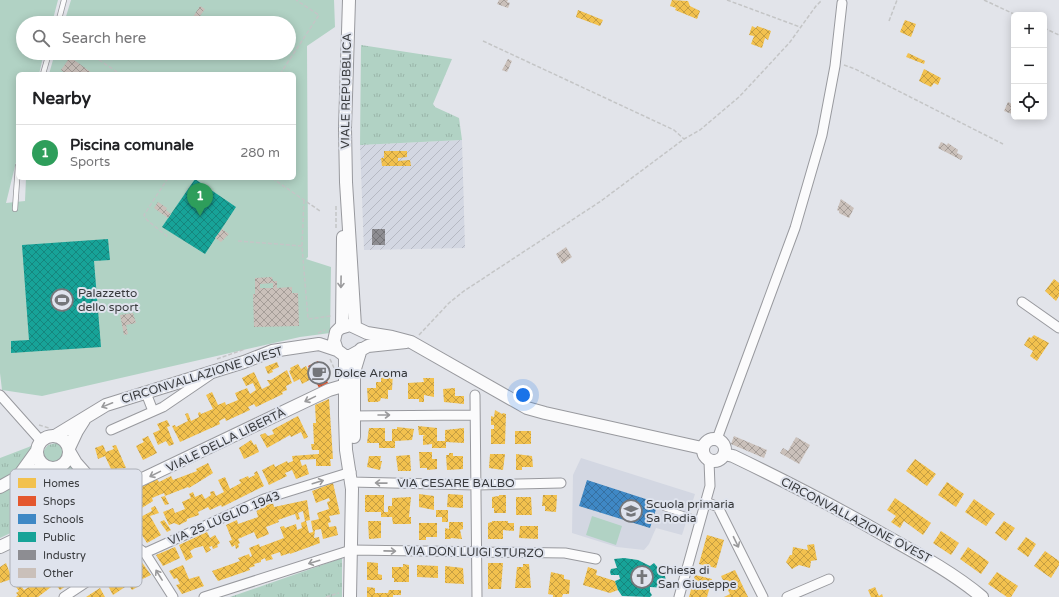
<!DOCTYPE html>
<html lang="en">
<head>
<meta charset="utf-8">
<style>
	body { margin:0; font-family:"Varela Round",sans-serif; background:#f6f6f6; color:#202124 }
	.controls { position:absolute; right:12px; top:12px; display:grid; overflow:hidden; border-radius:6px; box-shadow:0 2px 10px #0003 }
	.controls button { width:36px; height:36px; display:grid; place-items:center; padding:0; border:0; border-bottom:1px solid #e0e0e0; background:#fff; color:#202124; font:20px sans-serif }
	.you { position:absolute; left:523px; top:395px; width:14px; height:14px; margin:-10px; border:3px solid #fff; border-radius:50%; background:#1a73e8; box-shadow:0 0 0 6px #1a73e833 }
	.badge { display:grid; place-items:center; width:26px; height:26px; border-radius:50%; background:#db2777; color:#fff; font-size:13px; font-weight:700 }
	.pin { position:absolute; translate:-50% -33px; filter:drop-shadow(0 1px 2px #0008) }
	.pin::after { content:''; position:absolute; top:21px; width:14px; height:12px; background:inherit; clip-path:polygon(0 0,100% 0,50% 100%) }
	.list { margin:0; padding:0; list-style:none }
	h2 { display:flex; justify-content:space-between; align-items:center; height:52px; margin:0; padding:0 16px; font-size:17px }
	h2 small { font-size:13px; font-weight:400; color:#757577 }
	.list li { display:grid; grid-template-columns:26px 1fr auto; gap:12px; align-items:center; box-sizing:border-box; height:56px; padding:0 16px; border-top:1px solid #e0e0e0 }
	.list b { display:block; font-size:15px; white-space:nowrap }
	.list p { margin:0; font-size:13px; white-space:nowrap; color:#757577 }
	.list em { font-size:13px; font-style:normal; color:#757577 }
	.icon { flex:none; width:22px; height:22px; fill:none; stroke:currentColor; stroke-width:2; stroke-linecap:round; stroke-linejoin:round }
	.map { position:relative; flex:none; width:1059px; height:597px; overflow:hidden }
	.search { position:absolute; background:#fff; box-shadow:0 2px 10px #0003; left:16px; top:16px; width:280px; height:44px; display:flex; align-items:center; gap:10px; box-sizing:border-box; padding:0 14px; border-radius:22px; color:#757577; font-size:15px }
	.panel { position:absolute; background:#fff; box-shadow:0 2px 10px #0003; left:16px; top:72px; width:280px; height:108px; border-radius:6px }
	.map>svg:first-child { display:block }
</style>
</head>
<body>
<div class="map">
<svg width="1059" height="597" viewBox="0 0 1059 597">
	<defs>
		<pattern id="industrial-furrows" width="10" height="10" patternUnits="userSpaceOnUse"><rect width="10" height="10" fill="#d3d7e2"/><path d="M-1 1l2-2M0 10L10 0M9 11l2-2" fill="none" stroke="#b6b9c3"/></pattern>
		<pattern id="grass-tufts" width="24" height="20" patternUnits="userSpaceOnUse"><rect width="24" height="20" fill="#b1d2c4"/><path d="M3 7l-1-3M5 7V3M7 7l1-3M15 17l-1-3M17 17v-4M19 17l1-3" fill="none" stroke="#99b5a9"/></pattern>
		<pattern id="homes-cross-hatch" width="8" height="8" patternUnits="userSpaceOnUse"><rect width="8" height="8" fill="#f2c14e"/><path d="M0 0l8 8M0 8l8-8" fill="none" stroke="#c59e42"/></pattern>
		<pattern id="shops-cross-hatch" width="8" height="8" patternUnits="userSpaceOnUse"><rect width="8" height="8" fill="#e4572e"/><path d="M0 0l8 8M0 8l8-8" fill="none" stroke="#ba4928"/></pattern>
		<pattern id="schools-cross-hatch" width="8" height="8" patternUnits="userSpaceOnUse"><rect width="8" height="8" fill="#3f88c5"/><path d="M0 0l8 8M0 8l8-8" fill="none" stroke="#3670a1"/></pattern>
		<pattern id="public-cross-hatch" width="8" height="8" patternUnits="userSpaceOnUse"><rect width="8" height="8" fill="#17a398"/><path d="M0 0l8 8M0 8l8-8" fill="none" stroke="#16867d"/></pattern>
		<pattern id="industry-cross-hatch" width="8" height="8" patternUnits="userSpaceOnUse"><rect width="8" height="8" fill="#8d8d92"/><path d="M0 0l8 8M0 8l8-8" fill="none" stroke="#747478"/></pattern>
		<pattern id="building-cross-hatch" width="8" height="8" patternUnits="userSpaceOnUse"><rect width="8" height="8" fill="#cac0ba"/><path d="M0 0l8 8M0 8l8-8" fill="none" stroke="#a59d98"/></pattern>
	</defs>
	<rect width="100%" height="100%" fill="#e2e4ea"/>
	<path fill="url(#industrial-furrows)" d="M462 140 465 248 364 250 360 145Z"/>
	<path fill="#d3d7e2" d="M581 458 695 494 682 535 656 528 649 544 644 550 617 547 572 533 573 475Z"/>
	<path fill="url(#grass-tufts)" d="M361 45 452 59 433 104 435 107 459 118 462 140 360 145Z
		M56 443 64 449 65 456 63 461 83 471 93 494 0 538V458L34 445 44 450 48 445Z
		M342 558V597H230Z"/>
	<path fill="#b1d2c4" d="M0 0H58L52 23H23V53H44L39 74H18V154L6 203 25 201 26 178H294V74H49L55 53H289V23H64L71 0H334L335 27 307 46 308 257 306 259 331 267 330 333 300 337 42 396 2 390 0 373Z
		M592 516 622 526 616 545 586 535Z"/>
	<path fill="url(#homes-cross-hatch)" d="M672 0 688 1 690 6 700 11 697 19 675 10 676 8 670 6Z
		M578 10 603 20 600 26 576 17Z
		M905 20 916 24 911 37 900 32Z
		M752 26 756 28 757 26 771 31 768 40 765 38 762 48 751 44 754 36 749 35Z
		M908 53 925 61 924 64 906 57Z
		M924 69 941 78 938 85 934 83 931 87 919 81Z
		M384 151H407V157L398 158V161L410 160 411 166H382L381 158H384Z
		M1054 279 1059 283V296L1056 301 1045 291Z
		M1034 335 1049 343 1037 361 1030 356 1033 351 1024 345 1029 337 1031 338Z
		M277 362 279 367 272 370 273 372 268 374 265 367Z
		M298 364 301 369 306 366 313 378 302 384 300 379 294 382 289 371 291 370 290 368Z
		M287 370 292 383 286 386 287 390 282 392 283 394 256 407 254 404 248 407 250 410 226 421 225 418 219 421 220 424 180 442 172 426 175 425 176 427 188 421 185 414 188 413 191 421 199 417 198 413 200 412 201 414 213 409 206 395 212 392 218 405 225 402 226 405 238 400 235 393 247 388 250 394 256 390 253 383 246 386 242 378 254 372 262 389 270 385 267 380H271Z
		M385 372H393L392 390H388V399L381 398 380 401 377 402H368L367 388H376V382H381V378L385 377Z
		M423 378H434V397L424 395V402H419V399H408V383L424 382Z
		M455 388V396H464V404L444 402 443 389Z
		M329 399 333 459H330L331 466H316V459L300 460 302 466 306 464 309 474 296 479 292 470 285 473 287 476 269 485 262 470 274 464 275 467 287 461 288 463 293 461 292 456 319 454V450H312L311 444H314L313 423H316L315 405Z
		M495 410 502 414 503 413 506 414 505 444H491V429H494V425H491V416L494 417Z
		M298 416 308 437 304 439 301 432 291 437 290 435 267 448 260 435 265 433 268 436 274 434 272 430Z
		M167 420 170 426 167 427 174 444 169 446 166 441 158 445 153 433 160 430 157 424Z
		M418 426 437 428V441H445V430L464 428V443L446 442V448H432V444L423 445V436L425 435H419Z
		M397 427 414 429 412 440 395 441V448H379V443H367L369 428H385V441H392V429H397Z
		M515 431H531V444H515Z
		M148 436 157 453 143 460 136 446 144 442 142 439Z
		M251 440 254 445 256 444 259 452 244 459 239 448Z
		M103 445 106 452 114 449 112 446 116 445 126 468 111 469 105 456 98 459 95 448Z
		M419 452H432V459H437V469L427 470V468H420Z
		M449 453H453V456H463V469L447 470 446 455H449Z
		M490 454H505L503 470 489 468Z
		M516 454 532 456 533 467H522V470H516Z
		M410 455 411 471H398L396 456Z
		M369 456H381L380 461H382L380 470 367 467Z
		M915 459 936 474 927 486 906 471Z
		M208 463 213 473 189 488 188 487 165 496 169 504 165 505 161 497 165 496 164 493 152 498 153 501 137 511 136 508 126 513 119 501 139 492 137 489 157 479 159 482 171 476 173 480 197 471 196 469Z
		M257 471 264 486 222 507 221 505 210 510 208 507 198 512 199 515 187 519V521L179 525 174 523 169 525 163 512 173 508 175 513 185 509 182 502 191 498 189 494 193 492 195 497 202 494 205 499 211 495 210 492 214 491 216 496 224 492 218 480 225 477 230 489 241 483 239 480 248 476 249 478 255 475 254 473Z
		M947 482 964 494 956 507 938 495Z
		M333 483 340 514 329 516 331 522 328 523 329 527 336 526 338 535 323 539 321 529 315 530 314 538 319 537 320 543 290 554V553L281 556 280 552 271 555 273 559 266 561 265 558 261 560V562L254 564 255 566 249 568 250 570 218 581 212 571 240 561 238 558 249 554 250 557 252 556 249 548 259 544 260 547 284 538 280 527 284 526 285 528 296 524 297 530 302 528 301 523 305 521 303 511 298 513 300 519 297 520 295 514 278 520 279 522 266 527 269 534 257 539 254 532 238 539 240 543 238 544 239 547 236 549 235 545 232 547 229 541 232 540 226 525 237 520 238 524 258 517 256 509 273 503 274 507 307 500 310 520 306 521 309 533 313 532 311 521 319 519 317 513 329 509 327 502 330 501 329 498 316 503 312 491Z
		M419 494 434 496V510L419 507Z
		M448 494 463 495V508L447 507Z
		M365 495H384V512H388V506H392V498L411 497 409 517H411V524H393L392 517H381V512H365Z
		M499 495H506V513H494V508H492V497L499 496Z
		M543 495H557L556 512 545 511V506H542Z
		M516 497H531L532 515H516Z
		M895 498 931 523 923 535 904 521 900 528 891 522 896 516 887 510Z
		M974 499 995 514 986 526 965 512Z
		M155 506 159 513 150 516 161 535 147 543 133 521 152 511 151 508Z
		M436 510H448V522H442V517H436Z
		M164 520 171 530 167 532 160 522Z
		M368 521H381V538L369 539Z
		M492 521H508V523H514V531L503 530V539H488V523L492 522Z
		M1004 521 1015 528 1006 541 995 533Z
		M449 522H463V529L460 530 462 539 451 538 450 539H445V528L449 529Z
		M419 523H437V537H426V540H419Z
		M520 526H538V539L519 538Z
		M941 531 959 543 951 555 933 543Z
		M207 532 210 538 215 535 220 543 217 545 218 547 213 549 212 546 209 547 211 550 206 553 203 546 195 548 190 551 193 557 186 561 179 545Z
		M707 535 724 540 716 568 699 564Z
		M1026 537 1036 544 1028 557 1017 549Z
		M814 544 817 560 811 561 810 568 799 565 792 569 786 562 790 555H792L793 547 808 550 807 545Z
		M175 547 180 558 163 566 156 555Z
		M968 547 989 562 981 574 960 559Z
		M1045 551 1059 561V565L1051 578 1034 566Z
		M141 561 151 575 136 582 139 586 132 590 119 571 126 566 128 569Z
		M367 562 378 563V574L382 575V580H367Z
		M6 563 12 579 0 583V567Z
		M488 563H503L501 589H488Z
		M403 564 409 565V582H394V578H392V567H403Z
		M523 564H529L531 588H515L517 567H523Z
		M183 565 189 579 199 576 204 586 182 594 176 585 180 584 177 578 174 579 169 571Z
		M417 565 438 566V578L417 577Z
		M445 566 463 568 464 584 445 583Z
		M588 567 597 570 596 575 615 581 618 590 610 593 583 585Z
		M735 570 748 597H724L730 594 721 576Z
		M551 572 564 575V579L570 580 569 594H563L562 597H553V595L548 594Z
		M997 572 1018 586 1011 597H1007L988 584Z
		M48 574 54 582 67 575 72 582 60 590 55 584 38 597H16L18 595 16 593 19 591 13 583 17 580 24 590 29 587 23 579 29 575 35 583Z
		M117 575 125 587 113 595 107 584 113 580 112 578Z
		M695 575 712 579 707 597H689Z
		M367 587 375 588V593H388L389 590H401V595H393V597H367Z
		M875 587 879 596 882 594 883 597H871L868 590Z
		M100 588 105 597H86Z"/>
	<path fill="url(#shops-cross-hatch)" d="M318 361 328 383 319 388 308 366Z"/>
	<path fill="url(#schools-cross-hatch)" d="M587 480 658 503 650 528 579 506Z"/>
	<path fill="url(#public-cross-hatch)" d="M195 179 236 207 205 254 162 227Z
		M108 239 110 260 94 261 101 347 11 353V341L29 340 22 245Z
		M624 558 638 560 650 566 654 563 665 576 667 588 650 587V592L652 595 650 597 622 596 618 590 615 581 620 579 619 575H611L610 572 611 569 617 568 614 559Z"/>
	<path fill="url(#industry-cross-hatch)" d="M372 229H385V245H372Z"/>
	<path fill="url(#building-cross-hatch)" fill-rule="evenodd" d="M499 0H508L507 2 510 3 508 8 497 4Z
		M200 6 205 9 195 23H189Z
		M70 57 92 73 91 74H66L61 70Z
		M508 59 512 61 507 72 502 70Z
		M1008 102 1014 105 1012 114 1004 111Z
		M941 142 947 145 948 143 958 150 957 153 963 156 961 160 938 148Z
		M841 199 854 208 849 218 839 213V211L837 210Z
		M158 202 167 208 166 210 171 214 168 218 154 208Z
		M222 229 229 234 221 242 215 238Z
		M566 247 572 257 562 264 556 254Z
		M272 277 273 281H277V288L292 287V293H298L299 326 254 327 253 294H255V278ZM273 283V288H260V284Z
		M133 313 136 323 126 325 128 334 124 335 120 315Z
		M734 436 767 450 764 458 731 444Z
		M796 437 810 445 799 464 780 453 783 448 788 451Z"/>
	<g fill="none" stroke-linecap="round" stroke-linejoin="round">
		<g stroke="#98999e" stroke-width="6">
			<path id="lane" d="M58 23 64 0
				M43 74 49 53
				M15 209 18 166
				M664 508 701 520"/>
		</g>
		<g stroke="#98999e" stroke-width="11">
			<path id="street" d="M1022 302 1059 328
				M146 393 153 411
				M0 395 41 441
				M475 395 477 597
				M348 416 475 415
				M111 430 163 407 210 375
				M717 439 795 228 822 135 835 66 842 3
				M351 482 476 485 561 483
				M106 497 138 548 145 553 173 597
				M706 502 718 507 763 597
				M145 553 264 499 351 472
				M64 597 138 548
				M204 597 351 550 565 553 596 559
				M679 597 710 486 709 461
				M787 597 829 579"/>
		</g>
		<g stroke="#98999e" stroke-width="14">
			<path id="secondary" d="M349 0 345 128 346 182 355 326
				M342 327 343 237
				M406 342 368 346 350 356H345L337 350 334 341 336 332 340 328 350 325 367 333 392 337 411 342 527 408 545 413 702 448
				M345 356V416L346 450 352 489 350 597
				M37 452a16 16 0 1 1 32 0a16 16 0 1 1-32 0Z
				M55 436 106 405 244 362 272 351 319 344 337 350
				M354 437V372L361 349
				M703 450a11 11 0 1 1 22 0a11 11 0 1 1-22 0Z
				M69 448 77 431 84 420
				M69 451 76 463 106 497
				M724 454 733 456C785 481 834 506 884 535 918 554 952 572 982 597
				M18 477 36 452
				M0 487 18 477 46 467
				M0 547 329 390 346 385"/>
		</g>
		<path stroke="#c4c5c6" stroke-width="1.5" stroke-dasharray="4 2" stroke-linecap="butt" d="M727 0 800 27
			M984 0 1016 15
			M889 21 897 0
			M1044 28 1059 35
			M483 41 674 130 684 139
			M89 53 120 74
			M844 65 855 69 1003 144
			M280 74 319 15 296 0
			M168 178 144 215 147 220 168 237
			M272 178 320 211
			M336 206V230
			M238 241 302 246 308 319 331 316
			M302 246 304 200
			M318 333 325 330
			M419 335 449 303 464 291 601 201 684 139 700 130 739 97 767 67 790 42 816 6 822 0
			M217 359 245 349
			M330 359 334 368
			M39 425 49 428
			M326 597 339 593"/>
		<use href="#lane" stroke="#fbfbfc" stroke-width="4.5"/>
		<use href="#street" stroke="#fbfbfc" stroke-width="9"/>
		<use href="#secondary" stroke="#fbfbfc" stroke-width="12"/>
	</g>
	<defs><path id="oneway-shaft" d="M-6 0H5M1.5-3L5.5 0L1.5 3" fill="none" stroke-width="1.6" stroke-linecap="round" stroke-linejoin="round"/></defs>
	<g stroke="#9a9a9c">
		<use href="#oneway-shaft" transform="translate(341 282) rotate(91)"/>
		<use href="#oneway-shaft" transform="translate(310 399) rotate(154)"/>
		<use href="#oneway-shaft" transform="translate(107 405) rotate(158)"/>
		<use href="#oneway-shaft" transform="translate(384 415)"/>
		<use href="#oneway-shaft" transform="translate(155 474) rotate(154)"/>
		<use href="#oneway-shaft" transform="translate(318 482) rotate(-17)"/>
		<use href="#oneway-shaft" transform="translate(381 483) rotate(-179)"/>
		<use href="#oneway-shaft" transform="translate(736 542) rotate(64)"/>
		<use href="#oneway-shaft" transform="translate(390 551) rotate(1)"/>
		<use href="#oneway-shaft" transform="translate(314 562) rotate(163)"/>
		<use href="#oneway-shaft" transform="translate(159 575) rotate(-122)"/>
	</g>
	<defs>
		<g id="stadium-ring" transform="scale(1.15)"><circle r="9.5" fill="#dfe3ed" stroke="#74767a" stroke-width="1.5"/><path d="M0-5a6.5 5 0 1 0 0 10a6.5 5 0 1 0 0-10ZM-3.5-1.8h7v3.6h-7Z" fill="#74767a"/></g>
		<g id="cafe-ring" transform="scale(1.15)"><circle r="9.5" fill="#dfe3ed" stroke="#74767a" stroke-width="1.5"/><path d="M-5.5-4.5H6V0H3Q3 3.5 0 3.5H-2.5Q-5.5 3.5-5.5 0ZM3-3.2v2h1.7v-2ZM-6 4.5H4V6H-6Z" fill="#74767a"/></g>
		<g id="school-ring" transform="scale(1.15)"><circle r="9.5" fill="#dfe3ed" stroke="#74767a" stroke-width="1.5"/><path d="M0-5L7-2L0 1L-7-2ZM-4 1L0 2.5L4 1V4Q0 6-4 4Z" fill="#74767a"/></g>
		<g id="church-ring" transform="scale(1.15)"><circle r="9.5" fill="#dfe3ed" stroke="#74767a" stroke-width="1.5"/><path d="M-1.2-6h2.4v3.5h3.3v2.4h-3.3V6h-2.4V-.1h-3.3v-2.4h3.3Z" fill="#74767a"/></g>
	</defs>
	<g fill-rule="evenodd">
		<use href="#stadium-ring" x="62" y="300"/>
		<use href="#cafe-ring" x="319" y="373"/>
		<use href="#school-ring" x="631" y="511"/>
		<use href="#church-ring" x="642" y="577"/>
	</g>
	<g text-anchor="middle" stroke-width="4" stroke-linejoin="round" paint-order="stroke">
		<g font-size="12" fill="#383a3d" stroke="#dfe3ed">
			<text transform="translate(346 91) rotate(-89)" y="4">VIALE REPUBBLICA</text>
			<text transform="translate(202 375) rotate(-17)" y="4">CIRCONVALLAZIONE OVEST</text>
			<text transform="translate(226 440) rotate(-26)" y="4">VIALE DELLA LIBERTÀ</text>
			<text x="456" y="487">VIA CESARE BALBO</text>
			<text transform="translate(224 518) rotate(-23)" y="4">VIA 25 LUGLIO 1943</text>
			<text transform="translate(856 520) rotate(28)" y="4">CIRCONVALLAZIONE OVEST</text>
			<text transform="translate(474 552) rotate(1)" y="4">VIA DON LUIGI STURZO</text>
		</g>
		<g font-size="12" fill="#383a3d" stroke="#dfe3ed" text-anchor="start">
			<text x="78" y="297">Palazzetto<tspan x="78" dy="14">dello sport</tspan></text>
			<text x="334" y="377">Dolce Aroma</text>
			<text x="646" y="508">Scuola primaria<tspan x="646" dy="14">Sa Rodia</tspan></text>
			<text x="658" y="574">Chiesa di<tspan x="658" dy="14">San Giuseppe</tspan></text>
		</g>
	</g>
	<rect x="10" y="469" width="132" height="118" rx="6" fill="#dfe3ed" stroke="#adb0b8" stroke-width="1"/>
	<rect x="18" y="478" width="18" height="10" fill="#f2c14e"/>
	<rect x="18" y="496" width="18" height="10" fill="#e4572e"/>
	<rect x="18" y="514" width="18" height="10" fill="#3f88c5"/>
	<rect x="18" y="532" width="18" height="10" fill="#17a398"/>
	<rect x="18" y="550" width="18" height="10" fill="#8d8d92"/>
	<rect x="18" y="568" width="18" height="10" fill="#cac0ba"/>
	<g font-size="11" fill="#383a3d">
		<text x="43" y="487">Homes</text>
		<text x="43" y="505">Shops</text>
		<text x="43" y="523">Schools</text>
		<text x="43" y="541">Public</text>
		<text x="43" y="559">Industry</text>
		<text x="43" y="577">Other</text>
	</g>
</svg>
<div class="controls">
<button>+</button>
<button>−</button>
<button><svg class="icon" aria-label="locate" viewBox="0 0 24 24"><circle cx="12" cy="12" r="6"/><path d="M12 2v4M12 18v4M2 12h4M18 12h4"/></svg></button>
</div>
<div class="you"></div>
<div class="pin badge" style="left:200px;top:216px;background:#2e9e5b">1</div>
<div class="search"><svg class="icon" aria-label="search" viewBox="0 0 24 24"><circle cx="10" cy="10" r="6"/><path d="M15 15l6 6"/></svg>Search here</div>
<section class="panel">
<h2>Nearby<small></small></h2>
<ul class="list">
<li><span class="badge" style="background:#2e9e5b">1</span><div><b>Piscina comunale</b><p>Sports</p></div><em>280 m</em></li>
</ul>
</section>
</div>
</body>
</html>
